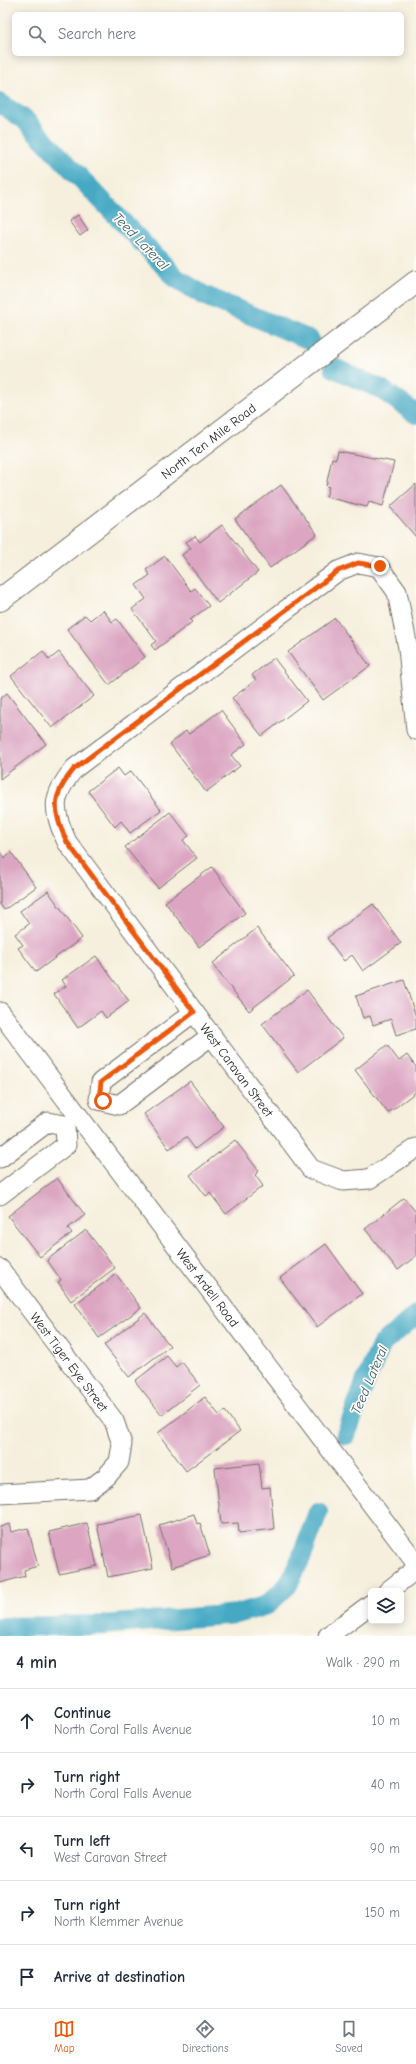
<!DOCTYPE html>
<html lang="en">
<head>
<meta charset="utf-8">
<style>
	body { margin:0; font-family:"Comic Neue",sans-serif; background:#f6f6f7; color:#1f2937 }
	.controls { position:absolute; right:12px; bottom:12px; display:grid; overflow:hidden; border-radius:6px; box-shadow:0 2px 10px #0003 }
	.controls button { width:36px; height:36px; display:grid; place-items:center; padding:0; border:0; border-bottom:1px solid #e0e1e3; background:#fff; color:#1f2937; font:20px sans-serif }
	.stop { position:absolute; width:12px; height:12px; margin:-9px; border:3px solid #ea580c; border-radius:50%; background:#fff }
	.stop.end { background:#ea580c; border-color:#fff; box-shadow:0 1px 4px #0008 }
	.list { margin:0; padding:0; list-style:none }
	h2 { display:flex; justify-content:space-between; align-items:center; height:52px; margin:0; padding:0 16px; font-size:17px }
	h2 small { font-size:13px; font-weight:400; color:#747a83 }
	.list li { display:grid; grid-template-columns:26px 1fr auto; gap:12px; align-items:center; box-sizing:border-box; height:64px; padding:0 16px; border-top:1px solid #e0e1e3 }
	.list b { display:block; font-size:15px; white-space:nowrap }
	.list p { margin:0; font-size:13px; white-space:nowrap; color:#747a83 }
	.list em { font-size:13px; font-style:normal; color:#747a83 }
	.icon { flex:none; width:22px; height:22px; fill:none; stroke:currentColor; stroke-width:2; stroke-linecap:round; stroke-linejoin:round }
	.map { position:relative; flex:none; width:416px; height:1636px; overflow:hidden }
	.search { position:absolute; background:#fff; box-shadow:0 2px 10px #0003; left:12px; right:12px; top:12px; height:44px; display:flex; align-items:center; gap:10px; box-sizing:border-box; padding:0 14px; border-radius:6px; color:#747a83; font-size:15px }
	.sheet { height:372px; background:#fff }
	nav { display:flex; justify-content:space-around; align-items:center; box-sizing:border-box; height:56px; border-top:1px solid #e0e1e3; background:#fff; font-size:11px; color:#747a83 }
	nav a { display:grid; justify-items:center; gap:2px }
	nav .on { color:#ea580c }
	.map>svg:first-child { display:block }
</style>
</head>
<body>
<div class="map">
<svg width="416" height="1636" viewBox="0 0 416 1636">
	<rect width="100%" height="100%" fill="#fdfcf7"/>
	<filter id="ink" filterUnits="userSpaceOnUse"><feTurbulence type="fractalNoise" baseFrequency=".025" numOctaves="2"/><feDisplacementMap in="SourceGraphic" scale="8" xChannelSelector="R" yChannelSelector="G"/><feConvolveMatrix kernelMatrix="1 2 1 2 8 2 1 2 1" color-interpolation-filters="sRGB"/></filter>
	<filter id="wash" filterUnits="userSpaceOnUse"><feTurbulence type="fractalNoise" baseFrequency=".012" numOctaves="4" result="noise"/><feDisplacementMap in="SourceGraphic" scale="16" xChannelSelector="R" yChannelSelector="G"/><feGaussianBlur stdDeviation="0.9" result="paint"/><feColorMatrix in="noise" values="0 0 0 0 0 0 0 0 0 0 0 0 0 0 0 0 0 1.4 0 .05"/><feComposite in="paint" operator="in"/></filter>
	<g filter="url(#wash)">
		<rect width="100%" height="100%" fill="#f6efdd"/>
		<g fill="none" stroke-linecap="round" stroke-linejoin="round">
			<path stroke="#45a9c4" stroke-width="20" d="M0 103 24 119 176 278 203 295 310 340
				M334 368 381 389 416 414
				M346 1435 366 1380 382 1344 416 1315
				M0 1627 102 1625 237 1614 267 1605 288 1585 301 1558 318 1512"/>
		</g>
		<g id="blocks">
			<path fill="#dca6c3" d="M78 215 88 230 80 236 69 221Z
				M338 451 394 462 383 506 369 502 367 507 326 497 329 487 326 486 332 458 336 459Z
				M416 484V537L390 507Z
				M281 485 317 534 270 568 235 519Z
				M222 525 258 572 218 603 182 555 191 548 186 542 195 536 200 542Z
				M165 556 191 591 195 588 209 606 190 620 192 622 155 650 151 645 156 641 132 609 146 599 136 585 150 575 146 570Z
				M103 610 112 622 117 619 145 657 109 685 67 629 85 615 90 620Z
				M335 618 370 666 323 700 288 652Z
				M43 651 49 660 59 652 94 696 52 728 11 676Z
				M274 658 307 701 262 736 232 698 256 680 252 675Z
				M7 693 46 744 0 779V699Z
				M221 710 246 744 231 755 240 766 206 792 170 744 186 731 189 734Z
				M118 768 124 776 131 771 161 810 130 833 121 821 115 827 88 791Z
				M170 812 189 836 183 840 197 858 158 888 125 847Z
				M0 852 4 858 11 852 36 887 4 910 0 904Z
				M212 867 245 913 199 947 165 902Z
				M48 891 82 938 36 972 18 948 23 945 15 934 29 924 20 911Z
				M373 904 401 943 363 971 352 955 344 961 327 938Z
				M257 928 294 976 249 1011 212 964Z
				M96 956 129 1001 106 1018 101 1011 78 1028 54 994 66 986 62 980Z
				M404 980 416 1017V1029L396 1035 391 1019 373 1025 370 1016 363 1018 356 996Z
				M307 990 343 1038 298 1072 262 1024Z
				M387 1045 399 1061 407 1055 416 1067V1092L388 1113 355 1070Z
				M190 1081 224 1127 195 1149 186 1137 169 1149 144 1114Z
				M235 1140 259 1171 255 1175 263 1186 226 1214 210 1193 206 1196 190 1175Z
				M57 1178 85 1215 68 1228 72 1233 40 1257 8 1216Z
				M404 1198 416 1212V1256L398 1270 365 1229Z
				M86 1230 115 1268 71 1301 58 1282 61 1280 47 1260Z
				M326 1244 362 1294 317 1327 280 1278Z
				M116 1274 141 1308 99 1338 75 1304Z
				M145 1313 170 1346 129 1377 104 1345Z
				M167 1356 176 1367 182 1362 200 1385 162 1415 135 1381Z
				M205 1397 219 1415 225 1411 240 1431 186 1471 158 1433Z
				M259 1463 262 1488 270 1487 274 1529 239 1533 238 1523 221 1524 215 1468Z
				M194 1514 197 1524 200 1523 210 1555 172 1567 159 1525Z
				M142 1515 153 1568 108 1577 97 1524Z
				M87 1523 97 1566 59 1574 49 1532Z
				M9 1524 11 1532 28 1528 38 1566 24 1570 25 1576 0 1583V1527Z"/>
		</g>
	</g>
	<g filter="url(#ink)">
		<use href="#blocks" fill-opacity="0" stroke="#727069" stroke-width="1"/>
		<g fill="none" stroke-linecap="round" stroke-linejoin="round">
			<g stroke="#727069" stroke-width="21">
				<g id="minor">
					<path id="s1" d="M416 730 408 648 397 592 379 567 358 563 338 571 75 768C51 796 52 809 67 842L311 1169 343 1181 369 1179 416 1148"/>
					<path id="s2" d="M0 1012 416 1563"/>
					<path d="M194 1012 101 1082 99 1100 119 1105 212 1035"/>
					<path d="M0 1158 48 1122 65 1125 66 1145 0 1195"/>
					<path id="s3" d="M0 1269 114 1421 122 1444 119 1462 106 1477 90 1489 0 1494"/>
					<path d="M388 1591 416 1569"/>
					<path d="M328 1636 371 1604"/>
				</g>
			</g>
			<g stroke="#727069" stroke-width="24">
				<g id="major">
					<path id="s4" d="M0 600 416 282"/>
				</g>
			</g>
			<use href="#minor" stroke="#fff" stroke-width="19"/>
			<use href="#major" stroke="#fff" stroke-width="22"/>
		</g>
	</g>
	<g fill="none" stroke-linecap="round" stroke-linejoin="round" filter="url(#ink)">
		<path stroke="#ea580c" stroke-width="5" d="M103 1101 99 1100 101 1082 194 1012 67 842C52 809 51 796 75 768L338 571 358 563 380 566"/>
	</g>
	<g text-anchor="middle" stroke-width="3.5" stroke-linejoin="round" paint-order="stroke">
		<g font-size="13" fill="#2b2b2b" stroke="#fdfcf7">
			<text dy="5" stroke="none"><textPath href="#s4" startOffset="262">North Ten Mile Road</textPath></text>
			<text dy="5" stroke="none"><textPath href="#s1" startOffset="907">West Caravan Street</textPath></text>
			<text dy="5" stroke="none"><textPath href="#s2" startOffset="345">West Ardell Road</textPath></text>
			<text dy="5" stroke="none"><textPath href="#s3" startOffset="116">West Tiger Eye Street</textPath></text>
		</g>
		<g font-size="14" font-style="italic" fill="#355d68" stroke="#fdfcf7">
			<text transform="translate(141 241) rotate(46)" y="5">Teed Lateral</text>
			<text transform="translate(369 1380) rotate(-67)" y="5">Teed Lateral</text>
		</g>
	</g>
</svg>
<div class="controls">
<button><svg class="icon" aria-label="layers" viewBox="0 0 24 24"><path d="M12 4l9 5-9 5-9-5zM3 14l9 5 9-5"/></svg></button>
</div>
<div class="stop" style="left:103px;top:1101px"></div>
<div class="stop end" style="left:380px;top:566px"></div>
<div class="search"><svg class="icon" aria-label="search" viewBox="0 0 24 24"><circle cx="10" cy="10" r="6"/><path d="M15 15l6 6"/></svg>Search here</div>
</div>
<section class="sheet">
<h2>4 min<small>Walk · 290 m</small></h2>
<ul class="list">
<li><svg class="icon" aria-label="ahead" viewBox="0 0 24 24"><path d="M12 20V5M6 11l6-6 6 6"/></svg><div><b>Continue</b><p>North Coral Falls Avenue</p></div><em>10 m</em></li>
<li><svg class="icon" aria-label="right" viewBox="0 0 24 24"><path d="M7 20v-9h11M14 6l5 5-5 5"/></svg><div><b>Turn right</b><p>North Coral Falls Avenue</p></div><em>40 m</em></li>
<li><svg class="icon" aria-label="left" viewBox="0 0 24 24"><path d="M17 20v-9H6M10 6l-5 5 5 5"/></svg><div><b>Turn left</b><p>West Caravan Street</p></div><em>90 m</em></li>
<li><svg class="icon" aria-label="right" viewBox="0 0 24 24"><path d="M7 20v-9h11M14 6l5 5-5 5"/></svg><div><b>Turn right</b><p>North Klemmer Avenue</p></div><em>150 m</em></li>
<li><svg class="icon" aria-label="arrive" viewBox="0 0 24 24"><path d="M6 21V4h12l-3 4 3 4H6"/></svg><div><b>Arrive at destination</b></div></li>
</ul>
</section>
<nav>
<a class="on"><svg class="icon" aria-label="map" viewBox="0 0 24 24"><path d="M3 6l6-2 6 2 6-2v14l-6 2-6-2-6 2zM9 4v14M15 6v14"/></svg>Map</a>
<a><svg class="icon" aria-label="directions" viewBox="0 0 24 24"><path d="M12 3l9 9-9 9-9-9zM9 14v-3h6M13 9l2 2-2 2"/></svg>Directions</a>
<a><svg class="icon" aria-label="saved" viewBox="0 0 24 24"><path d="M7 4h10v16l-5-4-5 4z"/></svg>Saved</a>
</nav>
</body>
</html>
